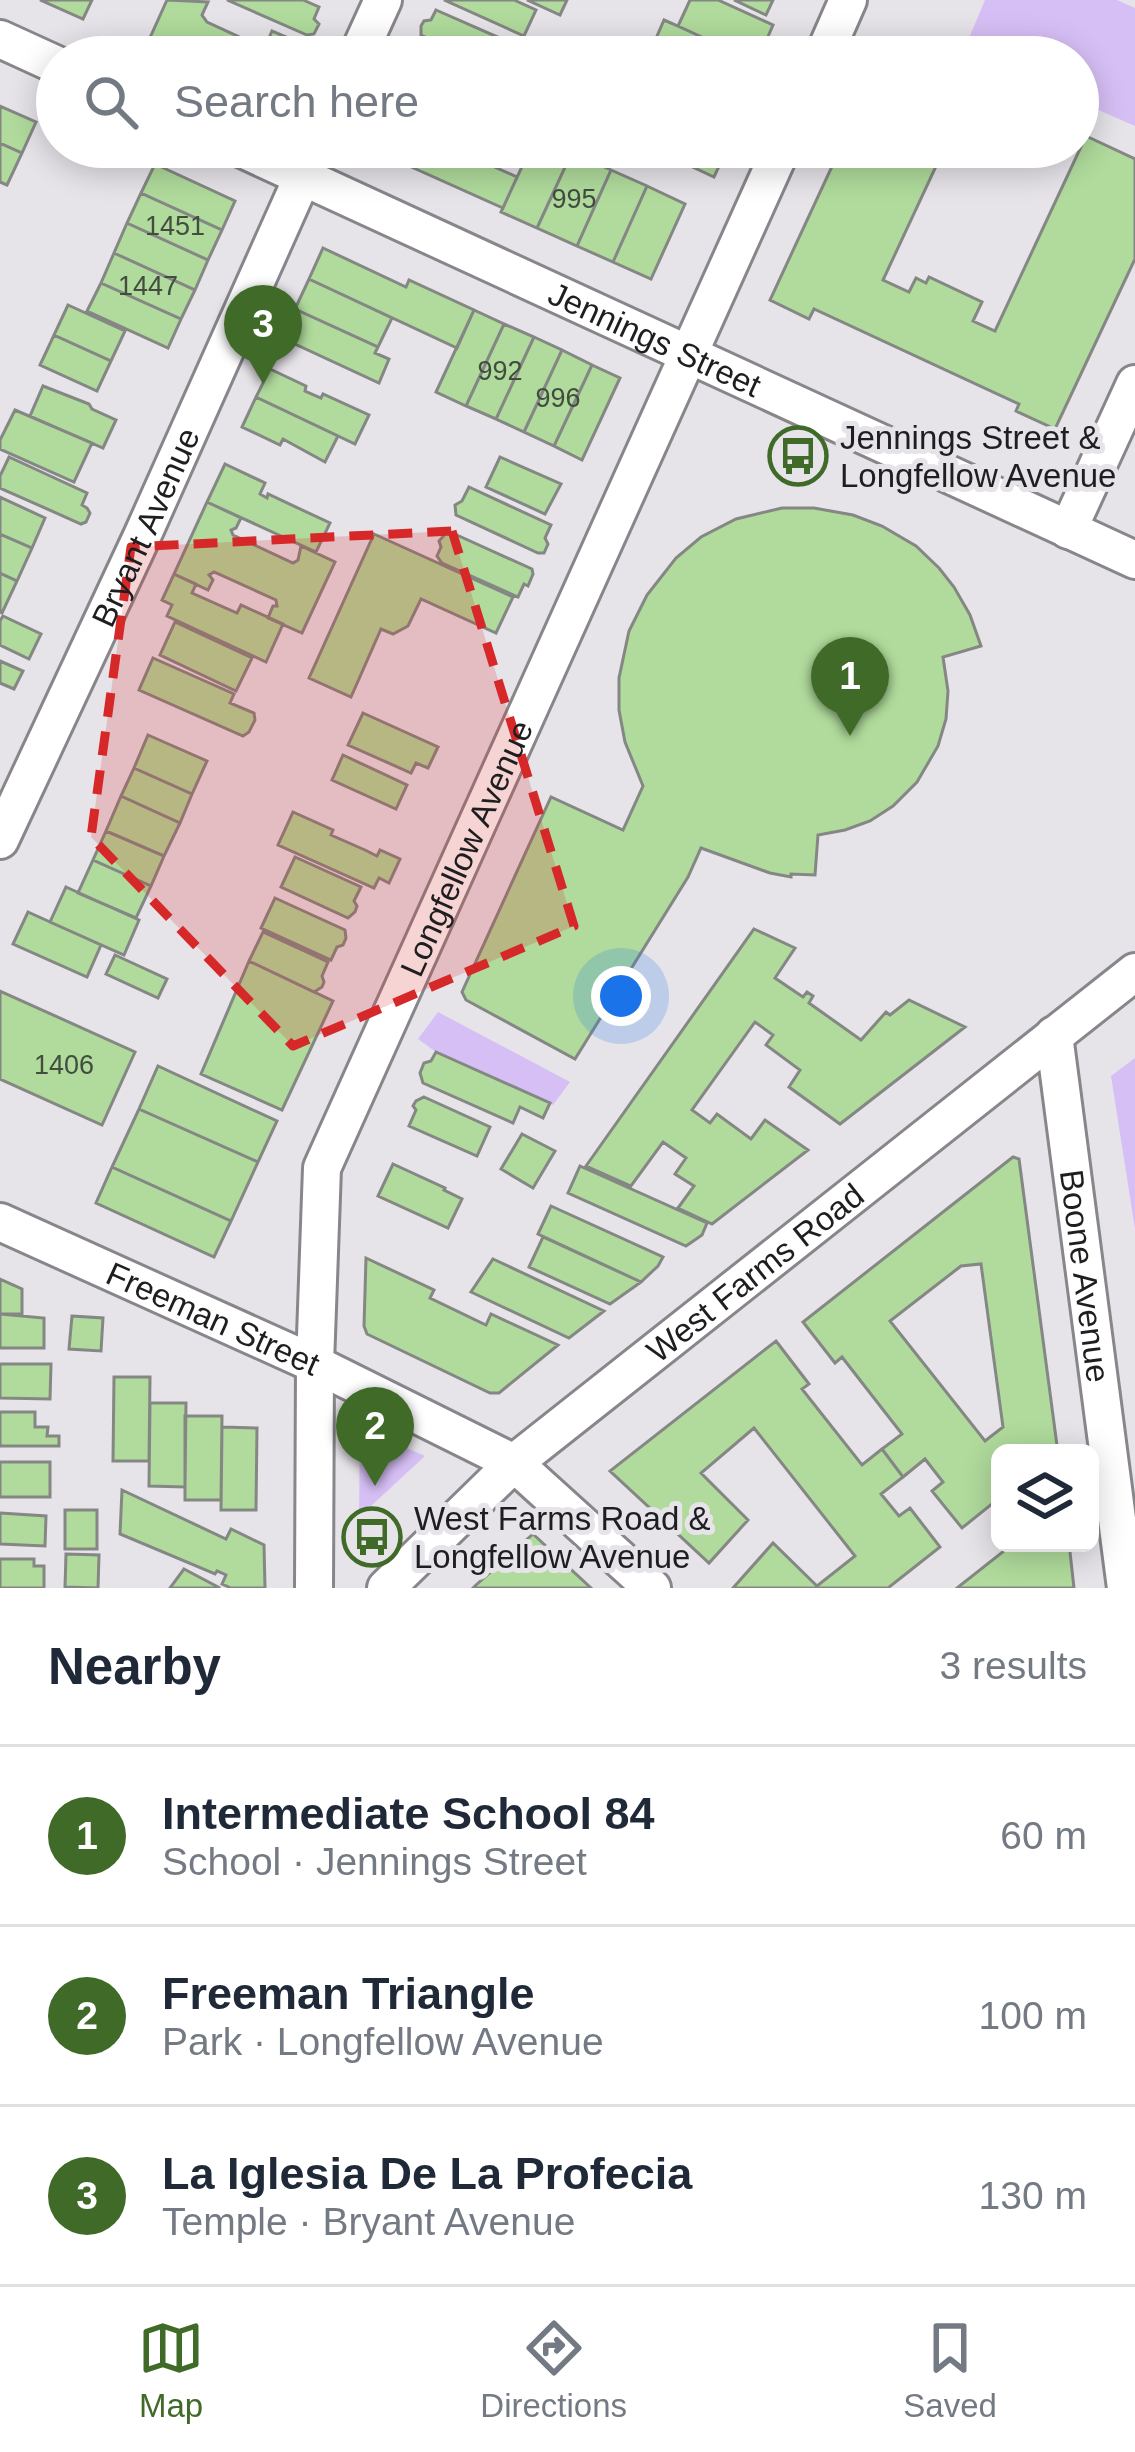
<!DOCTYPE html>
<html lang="en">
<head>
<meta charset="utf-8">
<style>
	body { margin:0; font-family:Arial,sans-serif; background:#f2f2f3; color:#1f2937 }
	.controls { position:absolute; right:36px; bottom:36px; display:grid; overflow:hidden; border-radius:18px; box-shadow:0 6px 30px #0003 }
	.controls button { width:108px; height:108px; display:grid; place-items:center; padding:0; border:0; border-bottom:3px solid #e0e1e3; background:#fff; color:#1f2937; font:60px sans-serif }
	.you { position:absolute; left:621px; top:996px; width:42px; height:42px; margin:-30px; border:9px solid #fff; border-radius:50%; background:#1a73e8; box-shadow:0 0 0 18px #1a73e833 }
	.badge { display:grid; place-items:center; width:78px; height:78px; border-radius:50%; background:#406a27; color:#fff; font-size:39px; font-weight:700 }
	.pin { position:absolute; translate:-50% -99px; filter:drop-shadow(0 3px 6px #0008) }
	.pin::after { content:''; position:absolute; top:63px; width:42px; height:36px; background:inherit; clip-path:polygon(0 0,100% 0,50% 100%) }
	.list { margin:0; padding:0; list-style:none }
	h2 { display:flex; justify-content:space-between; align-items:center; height:156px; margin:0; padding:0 48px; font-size:51px }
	h2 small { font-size:39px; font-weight:400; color:#747a83 }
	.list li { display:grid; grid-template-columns:78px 1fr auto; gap:36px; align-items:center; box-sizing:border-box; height:180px; padding:0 48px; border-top:3px solid #e0e1e3 }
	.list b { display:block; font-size:45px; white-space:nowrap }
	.list p { margin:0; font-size:39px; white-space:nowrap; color:#747a83 }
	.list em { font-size:39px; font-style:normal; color:#747a83 }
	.icon { flex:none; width:66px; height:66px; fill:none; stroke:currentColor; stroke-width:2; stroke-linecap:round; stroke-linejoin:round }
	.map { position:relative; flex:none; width:1135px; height:1588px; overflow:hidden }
	.search { position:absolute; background:#fff; box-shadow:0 6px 30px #0003; left:36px; right:36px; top:36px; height:132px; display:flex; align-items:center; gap:30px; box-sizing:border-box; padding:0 42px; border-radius:66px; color:#747a83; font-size:45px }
	.sheet { height:696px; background:#fff }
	nav { display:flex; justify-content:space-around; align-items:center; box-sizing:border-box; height:168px; border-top:3px solid #e0e1e3; background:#fff; font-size:33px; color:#747a83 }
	nav a { display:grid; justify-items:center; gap:6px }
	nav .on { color:#406a27 }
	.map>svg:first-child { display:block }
</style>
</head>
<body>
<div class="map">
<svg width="1135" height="1588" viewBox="0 0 1135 1588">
	<rect width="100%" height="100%" fill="#e6e3e9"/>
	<path fill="#d6bff5" d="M985 0H1117L1135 8V126L1078 101V57H980L964 50Z
		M438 1012 570 1082 553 1105 436 1052 418 1039Z
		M1135 1058V1229L1111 1076Z
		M360 1428 425 1456 359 1517Z"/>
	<path fill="#b0db9c" stroke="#848783" stroke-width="3" fill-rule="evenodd" d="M40 0H92L83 19Z
		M167 0 208 2 202 15 207 22 259 46 266 45 272 31 305 45 300 57H156L144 51Z
		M227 0H303L319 7 314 19 319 24 314 34 307 35Z
		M444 0H514L536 10 524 36Z
		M527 0H567L560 15Z
		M690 0H718L773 25 759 57H745L678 26Z
		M734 0H773L766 15Z
		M436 10 518 46 513 57H470L421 35V26L424 21 431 20Z
		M664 20 678 26 742 56 648 57Z
		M0 106 36 122 22 153 0 143Z
		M1086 136 1135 159V259L1055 429 1016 411 1019 404 814 309 809 319 770 300 841 147H945L883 280 909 292 916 278 926 283 929 277 982 302 973 321 995 331Z
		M0 143 22 153 7 185 0 182Z
		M450 147 517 177 503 208 369 148Z
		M531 147H566L565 149 572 152 537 228 501 212Z
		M650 147H728L714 177Z
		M572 152 611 170 577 246 537 228Z
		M155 164 235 201 222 230 141 193Z
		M611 170 647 186 613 262 577 246Z
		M647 186 685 204 651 279 613 262Z
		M141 193 222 230 208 260 127 223Z
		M127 223 208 260 195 290 114 253Z
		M323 248 406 287 409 280 474 310 457 348 309 279Z
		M114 253 195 290 181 319 101 283Z
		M309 279 392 318 378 347 295 309Z
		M101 283 181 319 168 348 87 311Z
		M68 305 125 331 111 361 54 335Z
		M295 309 378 347 375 353 389 359 379 383 282 338Z
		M474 310 504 324 466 406 436 392Z
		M504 324 534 337 496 419 466 406Z
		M54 335 111 361 97 391 40 365Z
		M534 337 562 350 524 432 496 419Z
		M562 350 592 365 554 446 524 432Z
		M592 365 620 378 582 460 554 446Z
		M270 369 306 386 305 391 321 398 323 394 369 415 355 444 256 397Z
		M43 386 89 404 92 409 116 420 103 448 30 416Z
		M256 397 338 436 325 462 283 439 280 445 242 427Z
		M15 410 92 443 74 482 0 449V440Z
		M9 457 87 493 82 505 87 508 90 513 86 522 81 524 0 488V476Z
		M500 457 561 484 545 514 486 487Z
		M225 464 265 483 260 494 267 498 268 494 330 523 316 552 207 502Z
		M469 487 551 525 545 538 548 544 544 553H538L456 515 455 505 462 501Z
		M0 497 45 518 32 548 0 534Z
		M207 502 241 518 236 528 231 530 233 535 293 563 298 560 301 546 335 562 302 633 268 618 273 606H277L276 600 214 572 209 575 213 580 208 590 174 574Z
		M782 508H814L853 515 882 526 916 546 939 568 954 587 970 615 981 646 943 657 948 691 946 719 938 746 917 782 893 806 870 821 845 830 818 835 815 875 791 874V877L770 873 701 848 688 877 575 1059 466 1000 462 992 551 797 623 830 643 786 625 742 619 710V678L629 631 647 595 676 558 701 537 736 519Z
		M448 531 532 569 533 574 528 586 524 584 518 597 442 563 437 556 441 547 439 541Z
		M0 534 32 548 17 581 0 573Z
		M374 534 513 597 496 633 421 599 408 626 393 634 381 629 351 697 309 678Z
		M0 573 17 581 2 613 0 612Z
		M174 574 196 584 192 593 237 613 241 605 283 624 266 662 167 616 172 605 162 600Z
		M3 616 41 634 29 659 0 645V621Z
		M175 622 252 658 236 691 160 655Z
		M153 658 234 694 230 703 254 713 255 720 249 732 243 736 139 690Z
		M0 661 23 671 14 689 0 683Z
		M363 713 438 747 428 768 416 763 411 773 348 745Z
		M148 735 207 761 192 794 134 768Z
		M343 755 407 785 396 809 332 780Z
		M134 768 192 794 180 823 121 796Z
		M121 796 180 823 164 856 106 831Z
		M293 812 333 830 331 835 365 850 377 856 380 850 400 859 389 883 379 878 374 888 278 845Z
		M106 831 164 856 151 886 93 860Z
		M295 857 361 887 354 901 357 906 355 912 348 918 281 887Z
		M93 860 151 886 136 918 78 893Z
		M66 887 139 920 124 955 50 922Z
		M275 898 345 930 346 938 343 945 337 947 331 960 261 928Z
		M28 912 101 945 87 977 13 944Z
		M754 929 795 948 775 978 803 997 807 992 813 996 809 1003 861 1040 886 1012 890 1015 909 1000 965 1027 840 1124 789 1087 800 1070 766 1045 773 1035 755 1022 692 1110 710 1123 717 1114 751 1139 765 1120 808 1150 712 1224 678 1208 694 1186 675 1174 686 1158 663 1142 631 1186 586 1166Z
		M263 932 328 962 322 976 324 982 322 987 314 992 249 961Z
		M115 955 167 979 158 998 106 974Z
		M249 961 333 1001 282 1110 201 1074Z
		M0 991 135 1052 102 1125 0 1079Z
		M436 1052 550 1103 543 1118 520 1107 513 1123 423 1083 420 1073 424 1063 431 1061Z
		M158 1066 277 1121 258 1162 139 1109Z
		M424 1097 490 1127 477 1156 409 1126 416 1110 413 1106 416 1101Z
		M139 1109 258 1162 231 1221 112 1167Z
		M522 1134 555 1151 533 1188 501 1169Z
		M1013 1157 1019 1159 1058 1453H1000V1506L997 1508 993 1503 962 1528 932 1491 943 1482 925 1459 903 1477 882 1449 902 1434 842 1357 835 1363 803 1322ZM981 1264 1003 1427 985 1441 890 1321 961 1266Z
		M393 1164 445 1188 444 1190 462 1199 448 1228 378 1196Z
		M580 1166 707 1223 702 1235 686 1246 568 1193Z
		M112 1167 231 1221 214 1257 96 1203Z
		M551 1206 663 1257 658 1266 641 1282 538 1234Z
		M543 1237 641 1282 610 1304 529 1267Z
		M366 1258 434 1290 430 1298 486 1325 491 1314 558 1345 499 1393H490L367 1334 364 1326Z
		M493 1259 604 1311 569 1338 471 1292Z
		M0 1279 22 1289V1314H0Z
		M0 1314 44 1318V1348H0Z
		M72 1316 103 1318 101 1351 69 1349Z
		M776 1341 809 1384 802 1389 862 1465 882 1449 903 1477 881 1494 899 1516 910 1508 940 1547 888 1588H733L773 1543 817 1586 855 1556 754 1428 701 1473 748 1520 709 1563 610 1471Z
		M0 1364H51L50 1399 0 1398Z
		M114 1377H150L149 1461H113Z
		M150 1403H186L185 1487 149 1486Z
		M0 1412H35V1427H48L47 1436H59V1446H0Z
		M185 1416H222L221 1500H185Z
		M222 1427 257 1428 256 1510H221Z
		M0 1462H50V1497H0Z
		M122 1490 226 1539 231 1529 264 1545 265 1588H231L222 1584 226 1575 217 1571 215 1574 120 1534Z
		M65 1510H97V1549H65Z
		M0 1513 46 1516 45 1546 0 1544Z
		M533 1534 591 1588H473L476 1585Z
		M1014 1543H1069L1074 1588H957Z
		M66 1554 99 1555 98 1588 65 1587Z
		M0 1559H34V1566H44V1588H0Z
		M184 1569 220 1588H170Z"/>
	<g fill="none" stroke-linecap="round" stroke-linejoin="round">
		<g stroke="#88858b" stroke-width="42">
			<g id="minor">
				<path d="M0 39 57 65"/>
				<path d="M357 57 383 0"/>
				<path d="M823 57 848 0"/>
				<path id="s1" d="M238 147 1135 560"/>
				<path d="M1068 530 1135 384"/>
				<path id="s2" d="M0 840 143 534 316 147"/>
				<path id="s3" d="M1054 1035 1126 1588"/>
				<path id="s4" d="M0 1222 315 1364 514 1463 652 1588"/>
				<path id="s5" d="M314 1588 315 1364 322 1168 782 147"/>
				<path id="s6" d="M386 1588 514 1463 1135 972"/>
			</g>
		</g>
		<use href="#minor" stroke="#fff" stroke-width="36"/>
	</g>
	<path fill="#d62828" fill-opacity="0.2" stroke="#d62828" stroke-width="9" stroke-dasharray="24 15" stroke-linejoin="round" d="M452 531 574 926 293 1046 91 837 131 547Z"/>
	<defs>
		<g id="bus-ring" transform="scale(3)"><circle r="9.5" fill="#e6e3e9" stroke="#406a27" stroke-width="1.5"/><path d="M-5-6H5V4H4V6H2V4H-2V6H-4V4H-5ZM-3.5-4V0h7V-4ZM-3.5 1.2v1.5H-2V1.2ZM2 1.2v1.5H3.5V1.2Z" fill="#406a27"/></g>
	</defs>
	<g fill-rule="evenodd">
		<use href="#bus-ring" x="798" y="456"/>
		<use href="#bus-ring" x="372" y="1537"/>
	</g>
	<g text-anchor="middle" stroke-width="10" stroke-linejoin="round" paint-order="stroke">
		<g font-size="27" fill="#424d3f">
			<text x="574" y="208">995</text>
			<text x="175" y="235">1451</text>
			<text x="148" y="295">1447</text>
			<text x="500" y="380">992</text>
			<text x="558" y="407">996</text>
			<text x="64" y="1074">1406</text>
		</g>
		<g font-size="33" fill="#1e1e20" stroke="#e6e3e9">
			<text dy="12" stroke="none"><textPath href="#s1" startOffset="459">Jennings Street</textPath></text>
			<text dy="12" stroke="none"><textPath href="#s2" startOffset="345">Bryant Avenue</textPath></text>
			<text dy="12" stroke="none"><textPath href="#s5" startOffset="771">Longfellow Avenue</textPath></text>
			<text dy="12" stroke="none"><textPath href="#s6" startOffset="486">West Farms Road</textPath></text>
			<text dy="12" stroke="none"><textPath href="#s3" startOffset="243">Boone Avenue</textPath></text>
			<text dy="12" stroke="none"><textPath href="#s4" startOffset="234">Freeman Street</textPath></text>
		</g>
		<g font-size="33" fill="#1e1e20" stroke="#e6e3e9" text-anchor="start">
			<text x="840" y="449">Jennings Street &amp;<tspan x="840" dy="38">Longfellow Avenue</tspan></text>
			<text x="414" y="1530">West Farms Road &amp;<tspan x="414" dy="38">Longfellow Avenue</tspan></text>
		</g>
	</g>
</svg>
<div class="controls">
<button><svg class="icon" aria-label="layers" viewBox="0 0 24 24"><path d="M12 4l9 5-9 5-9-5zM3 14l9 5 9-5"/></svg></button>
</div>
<div class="you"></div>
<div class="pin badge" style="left:850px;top:736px">1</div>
<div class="pin badge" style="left:375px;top:1486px">2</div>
<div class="pin badge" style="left:263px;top:384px">3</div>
<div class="search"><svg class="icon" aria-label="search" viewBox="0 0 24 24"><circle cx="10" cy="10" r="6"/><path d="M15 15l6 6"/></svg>Search here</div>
</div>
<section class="sheet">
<h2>Nearby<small>3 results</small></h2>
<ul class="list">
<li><span class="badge">1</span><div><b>Intermediate School 84</b><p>School · Jennings Street</p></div><em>60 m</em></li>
<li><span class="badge">2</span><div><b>Freeman Triangle</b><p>Park · Longfellow Avenue</p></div><em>100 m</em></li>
<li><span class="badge">3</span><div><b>La Iglesia De La Profecia</b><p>Temple · Bryant Avenue</p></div><em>130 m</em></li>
</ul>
</section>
<nav>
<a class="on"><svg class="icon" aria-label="map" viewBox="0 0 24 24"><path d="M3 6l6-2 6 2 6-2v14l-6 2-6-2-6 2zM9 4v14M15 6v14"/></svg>Map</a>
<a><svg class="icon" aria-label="directions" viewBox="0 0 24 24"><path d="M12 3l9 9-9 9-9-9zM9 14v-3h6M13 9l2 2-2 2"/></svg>Directions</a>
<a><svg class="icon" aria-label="saved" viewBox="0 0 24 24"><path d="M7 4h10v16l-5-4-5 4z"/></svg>Saved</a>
</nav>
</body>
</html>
